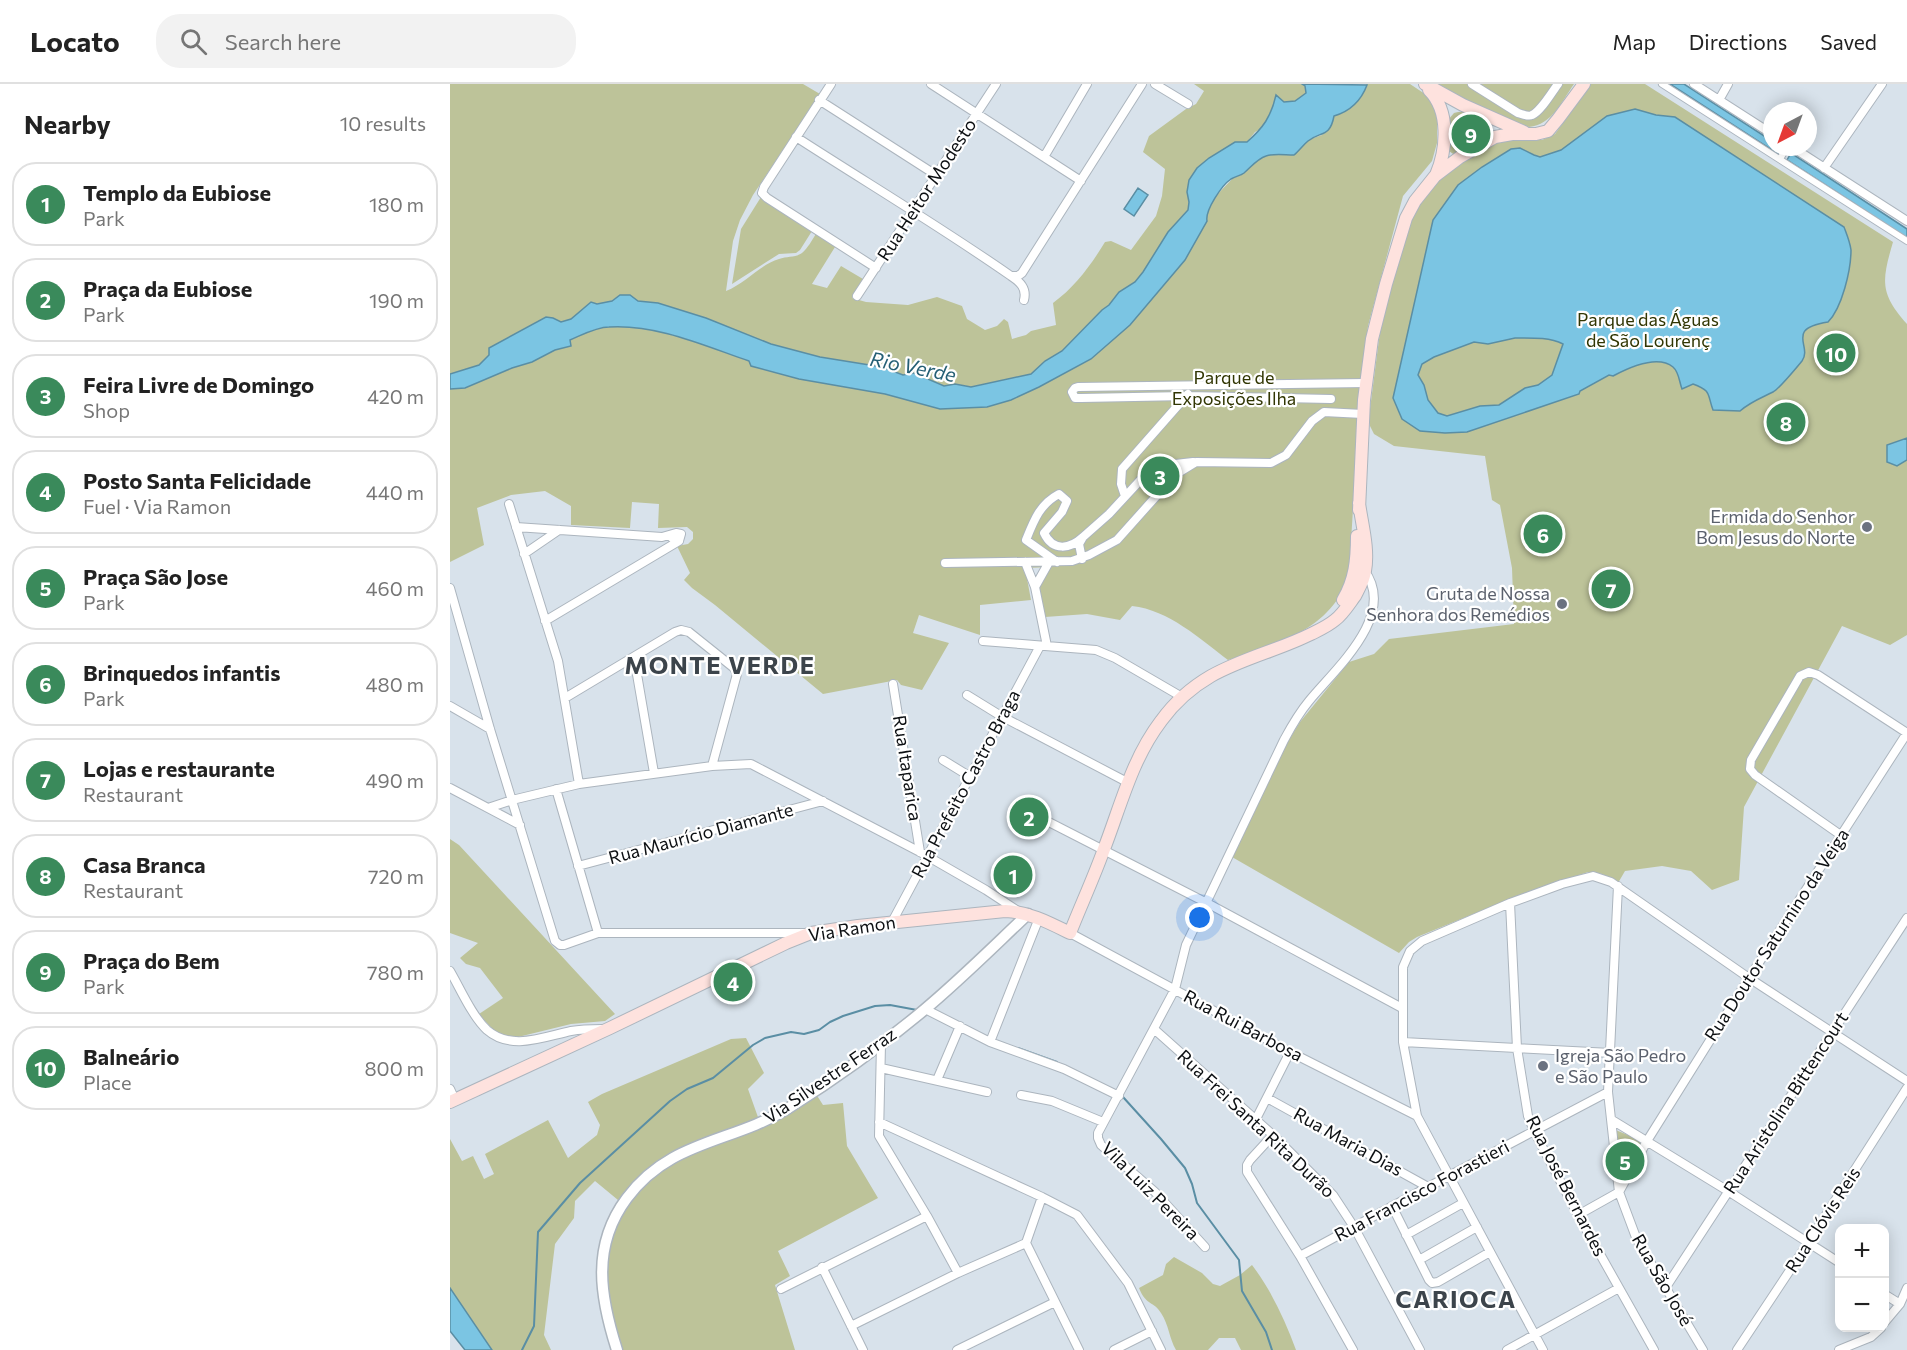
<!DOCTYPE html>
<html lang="en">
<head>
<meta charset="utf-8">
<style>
	body { margin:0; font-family:Commissioner,sans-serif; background:#f2f2f2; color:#222 }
	.controls { position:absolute; right:18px; bottom:18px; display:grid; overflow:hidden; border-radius:12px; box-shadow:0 3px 15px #0003 }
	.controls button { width:54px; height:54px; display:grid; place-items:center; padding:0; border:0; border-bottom:2px solid #e0e0e0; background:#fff; color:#222; font:30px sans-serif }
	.compass { position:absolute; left:1313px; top:18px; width:54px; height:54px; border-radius:50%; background:#fff; box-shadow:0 3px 15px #0003; rotate:221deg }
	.you { position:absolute; left:750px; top:834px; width:21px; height:21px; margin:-15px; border:4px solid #fff; border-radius:50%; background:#1a73e8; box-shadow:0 0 0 9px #1a73e833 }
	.badge { display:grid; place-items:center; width:39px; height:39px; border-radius:50%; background:#3a8a5b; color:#fff; font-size:20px; font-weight:700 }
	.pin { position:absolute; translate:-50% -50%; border:3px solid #fff; box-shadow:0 2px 6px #0006 }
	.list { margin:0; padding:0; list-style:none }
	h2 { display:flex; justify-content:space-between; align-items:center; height:78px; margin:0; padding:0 24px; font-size:26px }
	h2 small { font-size:20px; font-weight:400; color:#767676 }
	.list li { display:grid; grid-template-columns:39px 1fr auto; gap:18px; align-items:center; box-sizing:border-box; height:84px; margin:0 12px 12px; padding:0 12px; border:2px solid #e0e0e0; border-radius:24px }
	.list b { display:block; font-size:22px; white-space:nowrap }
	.list p { margin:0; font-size:20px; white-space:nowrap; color:#767676 }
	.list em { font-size:20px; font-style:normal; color:#767676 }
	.icon { flex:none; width:33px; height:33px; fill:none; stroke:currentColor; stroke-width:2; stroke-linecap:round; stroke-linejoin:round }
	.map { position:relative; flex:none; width:1457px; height:1266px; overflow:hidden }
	header { display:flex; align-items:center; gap:36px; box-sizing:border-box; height:84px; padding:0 30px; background:#fff; border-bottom:2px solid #e0e0e0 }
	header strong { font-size:28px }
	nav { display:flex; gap:33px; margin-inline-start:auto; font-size:21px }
	.search { width:420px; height:54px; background:#f2f2f2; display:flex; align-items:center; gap:15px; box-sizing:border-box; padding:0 21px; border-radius:24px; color:#767676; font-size:22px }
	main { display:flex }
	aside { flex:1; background:#fff }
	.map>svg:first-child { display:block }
</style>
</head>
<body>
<header>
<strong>Locato</strong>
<div class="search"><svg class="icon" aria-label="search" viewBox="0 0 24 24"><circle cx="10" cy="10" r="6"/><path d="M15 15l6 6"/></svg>Search here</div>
<nav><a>Map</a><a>Directions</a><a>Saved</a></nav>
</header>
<main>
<aside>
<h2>Nearby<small>10 results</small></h2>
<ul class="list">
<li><span class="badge">1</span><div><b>Templo da Eubiose</b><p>Park</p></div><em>180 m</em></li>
<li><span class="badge">2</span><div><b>Praça da Eubiose</b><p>Park</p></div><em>190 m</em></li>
<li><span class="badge">3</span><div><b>Feira Livre de Domingo</b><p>Shop</p></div><em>420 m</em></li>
<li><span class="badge">4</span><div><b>Posto Santa Felicidade</b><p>Fuel · Via Ramon</p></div><em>440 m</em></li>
<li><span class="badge">5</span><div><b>Praça São Jose</b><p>Park</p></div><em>460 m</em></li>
<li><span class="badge">6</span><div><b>Brinquedos infantis</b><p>Park</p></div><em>480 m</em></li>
<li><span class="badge">7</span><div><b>Lojas e restaurante</b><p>Restaurant</p></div><em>490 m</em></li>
<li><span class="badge">8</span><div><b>Casa Branca</b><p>Restaurant</p></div><em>720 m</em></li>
<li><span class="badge">9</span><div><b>Praça do Bem</b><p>Park</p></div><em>780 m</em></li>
<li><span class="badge">10</span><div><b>Balneário</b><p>Place</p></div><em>800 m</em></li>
</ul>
</aside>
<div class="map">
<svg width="1457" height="1266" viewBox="0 0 1457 1266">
	<rect width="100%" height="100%" fill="#d8e2eb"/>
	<path fill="#bdc399" d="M0 0H353L370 10 303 111 290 136 283 157 276 207C296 199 311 180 329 175 337 172 345 174 352 169 358 164 362 156 366 150L385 163 362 200 377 204 391 182 413 195 402 214 416 218 458 221 487 213 512 222 517 235 535 246 547 242 554 235 558 238 562 255 576 251 581 247 606 241 603 219C625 203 641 181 655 158L661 157 681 166 706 132 712 112 715 85 693 68 699 52 736 25 746 20 754 7 744 0H852L855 2 856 9 845 17 834 18 826 12 823 24 813 44 805 48 797 58 737 108 739 118 738 126 718 148 693 188 685 198 669 208 659 221 652 226 612 267 595 277 581 290 521 303 505 300 494 302 464 289 453 291 432 283 370 273 321 260 256 234 208 219 188 217 170 211C161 218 151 222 141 218L121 236 111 238 103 234 39 264V271L29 281 0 290Z
		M916 0H960L975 10 983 19 987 35V59L982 77 953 112 918 242 911 292 899 491C895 500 892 509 887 516 862 552 817 563 778 576 750 555 719 526 682 522L670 536 637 530 595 533 587 504 593 493 601 483 575 484 581 516 530 521V551L469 531 463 549 499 559 472 606 451 601 447 596 373 610 265 521 242 504 234 496 240 489 227 462 238 460 243 455V448L237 443 208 444 209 420 182 418 180 444 121 441V422L95 407 61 411 27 424 34 461 0 478V305L15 304 62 284 82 278 105 266 121 262 120 256C132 251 145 243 159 243 207 240 255 262 299 277L302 282 349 295 435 310 490 325 537 323 561 316 589 303 641 275 735 176 764 114 783 94 791 91 810 74 819 71H844L858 56 872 51 883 32C901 27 912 17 916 0Z
		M986 0H1124C1112 17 1102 41 1079 43L1014 16Z
		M1141 0H1195L1443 158C1432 196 1429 209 1457 240V551L1440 561 1392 542 1294 723 1289 796 1262 806 1241 787 1212 782 1175 787 1168 799 1152 790 1138 788 1060 815 967 853 959 858 949 869 782 773 837 659 850 638 899 578 924 570 939 555 1064 540 1062 484 1050 421 1042 416 1035 372 944 362 924 350 920 342V325L931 240 961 130 981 100 1036 62 1064 54 1092 56 1105 50Z
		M1008 28H1013L1038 39 1041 40 1044 50 1006 72 999 67 998 36 1004 29Z
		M311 113 362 147 350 166 346 169 329 170 282 200 291 145Z
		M574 714 583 715 597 725 598 739 595 747 582 754 566 747C558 734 560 721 574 714Z
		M0 755 9 761 165 930 155 937 121 940 68 953 56 952 45 948 29 930 53 914 30 884 16 880 10 874 28 859 0 849Z
		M296 954 314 989 298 1005 309 1036 253 1056 168 1116 145 1097 125 1117 124 1134 105 1160 94 1251 101 1266H42L0 1204V1055L12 1077 23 1072 34 1095 44 1090 35 1070 98 1036 118 1074 147 1051 150 1041 138 1018 152 1010 281 955Z
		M366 1010 373 1021 393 1019 397 1062 428 1114 328 1167 340 1192 325 1201 345 1266H170L157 1214 156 1175 158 1162 172 1127 207 1086Z
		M1163 1045 1193 1057 1170 1097Z
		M724 1173 752 1189 763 1200 770 1202 790 1191 802 1181C821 1206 835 1236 846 1266H791L785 1254H769L758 1266H726C719 1254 719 1241 711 1229 704 1217 696 1222 689 1204L713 1191 716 1180Z"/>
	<path fill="#7bc5e3" stroke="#5a8ea4" stroke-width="1.5" fill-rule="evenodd" d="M852 0 917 1C911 17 901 27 884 32 880 54 870 47 858 57 853 61 849 67 844 71 835 71 824 69 816 72 807 75 801 83 794 89 790 92 786 92 781 95 772 101 755 126 757 137L735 176 680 241 641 275 589 303 561 316 537 323 490 325 435 310 349 295 301 282 299 277C255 262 207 240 159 243 146 243 132 251 120 256L121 262 105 266 82 278 62 284 15 304 0 305V290L29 281 39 271V264L96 233 103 234 111 238 121 235 141 218 147 220 162 217 170 211H180L188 217 208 219 256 234 321 260 370 273 432 283 453 291 464 289 494 302 505 300 521 303 581 290 595 277 612 267 652 226 659 221 669 208 685 198 693 188 718 148 738 126 739 118 737 108 739 96 747 84 759 74 785 58H797C813 44 821 33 826 11L834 18 845 17 856 9 855 2Z
		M1220 0H1234L1322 57V63H1332L1328 70Z
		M1185 25 1206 31 1225 33 1394 143C1397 151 1400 158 1401 166 1401 186 1392 224 1378 238 1334 245 1363 262 1352 277 1347 283 1329 305 1323 308 1311 314 1300 318 1290 327L1263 326C1257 310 1262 307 1243 300L1232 305C1229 297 1229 288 1223 283 1207 270 1178 284 1163 292L1159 291 1130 307 1129 310 1017 348 995 349 970 347 952 335 943 314 983 136 1008 101 1032 83 1061 65 1070 64 1084 71 1090 73 1111 66 1157 32ZM1065 254C1081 254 1099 253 1113 260L1102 291 1088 301 1075 304 1049 321 1030 322 997 332 988 329 978 316 974 301 968 291 972 280 984 273 1024 258 1038 260Z
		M1341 69 1457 145V154L1337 76Z
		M688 104 698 111 684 132 674 125Z
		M1457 354V376L1447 382 1437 378V361Z
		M0 1204 42 1266H15L0 1247Z"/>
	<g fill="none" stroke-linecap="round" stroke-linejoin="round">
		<path stroke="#5a8ea4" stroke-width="2" d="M568 964 607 978
			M673 1013 711 1055 735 1084 742 1100 747 1119 789 1176 792 1207 816 1248 822 1266
			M72 1266 84 1242 88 1148 130 1099 220 1017 237 1005 263 994 303 961 315 954 341 948 354 950 369 946 380 938 393 932 425 922 440 921 467 926"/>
		<g stroke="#acb5be" stroke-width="8">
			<path id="pedestrian" d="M1212 0 1457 157
				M1330 75 1337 63"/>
		</g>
		<g stroke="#acb5be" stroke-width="10">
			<path id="minor" d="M381 0 314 103 312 109 317 114 426 184
				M481 0 631 97
				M705 0 738 20
				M1022 0 1068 29C1072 30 1078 33 1082 31 1091 27 1102 8 1108 0
				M1244 0 1322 50
				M369 16 486 91
				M1269 16 1278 0
				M346 53C417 99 491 143 561 192H568L572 189 692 0
				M1342 63 1457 137
				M594 73 637 0
				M1374 84 1432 0
				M561 192C570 198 577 204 574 216
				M407 212 546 0
				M881 315 737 312 631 314H625L622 308 625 304 628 303 916 299
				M675 412 671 400 672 385 738 310
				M59 420 108 577 129 700
				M66 443 212 453 226 449 231 450 229 457 224 456 220 452
				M74 470 109 446
				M632 475 629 460 633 453 659 430 696 390 708 382 743 378
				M575 478 585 503 597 562
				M607 478 576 456C584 436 590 420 609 410L617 417 612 428 594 449C603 468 620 465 633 453
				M495 479 622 477 639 471 667 456 718 399 728 389 746 378 821 379 836 371 862 337 874 328 913 330
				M585 503 599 478
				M0 504 40 645 105 857 110 861H114L148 849H355
				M95 537 229 457
				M533 557 646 566 665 574 732 613
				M184 573 204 689
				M443 600 470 768
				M517 611 551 632 677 698
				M115 614 225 548 231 546 239 548 284 584 287 590 262 682
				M0 622 40 645
				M493 676 519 692
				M0 704 70 741
				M106 705 148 849
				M563 733a14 14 0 1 1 28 0a14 14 0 1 1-28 0Z
				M38 724 62 716 129 700 262 682 301 680 470 768 536 806 568 827
				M591 734 757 819 952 924
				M1392 752 1305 691 1300 685 1301 676 1350 592 1359 588 1368 591 1457 649
				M128 782 373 717
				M1168 802 1158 1008 1169 1108 1187 1156 1253 1266
				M1060 819 1067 964 1078 1032 1084 1047 1128 1131 1204 1266
				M442 838 590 562
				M620 849 840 968 967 1032
				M0 887C10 904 22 932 37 946 61 967 93 953 121 947 132 945 143 945 153 945
				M475 925 540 958 614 985 669 1012
				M704 945 823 1051 883 1111 904 1143 970 1266
				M540 958 589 834
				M953 958 1161 969
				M431 960 429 1052 477 1132 508 1189
				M431 984 537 1008
				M487 996 510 942
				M0 1005 5 1016
				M571 1011 602 1017 653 1038
				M817 1014 978 1103
				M806 1035 840 968
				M1162 1036 1278 1107 1390 1179
				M429 1038 592 1113 627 1131 678 1199 711 1266
				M823 1051 800 1076 797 1081V1088L850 1172 903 1266
				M592 1113 576 1159 629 1266
				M942 1122 979 1196 982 1199 988 1198 1040 1168
				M1128 1131 1169 1108 1197 1057 1299 894 1457 649
				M956 1151 1013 1119
				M755 1163 705 1108 651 1061 648 1054V1049L725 905 736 861 834 656C841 643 849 629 859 617 886 584 948 531 914 486
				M850 1172 978 1103 1158 1008
				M969 1176 1027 1143
				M372 1183 413 1266
				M1216 1203 1457 834
				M331 1205 477 1132
				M1434 1210 1450 1220
				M1434 1239 1450 1220 1457 1204
				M401 1242 508 1189 576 1159
				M507 1266 605 1218
				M664 1266 702 1247
				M1057 1266 1169 1204
				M1093 1266 967 1032 953 958V883L960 867 972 857 1060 819 1112 800 1143 792 1161 798 1299 894 1457 997
				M1287 1266 1358 1159 1457 1004
				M1389 1266 1421 1253 1431 1244"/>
		</g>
		<g stroke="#acb5be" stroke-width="13">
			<path id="tertiary" d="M167 1266C150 1213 141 1162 177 1114 220 1056 281 1059 337 1025 385 995 431 962 474 926 510 896 544 862 578 830"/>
		</g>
		<g stroke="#acb5be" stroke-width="14">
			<path id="secondary" d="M975 0 1013 21 1074 48
				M979 6C1000 27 997 65 986 91
				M909 426 914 316 922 255 936 200 956 134 965 117 985 92 1010 73 1045 53 1062 50H1086L1098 47 1108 35 1134 0
				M893 516C905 496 907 476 907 452
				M0 1018 160 944 336 859 361 849 408 842 555 827C579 828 598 838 620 849 631 821 644 793 654 765 671 721 682 675 711 637 724 619 742 603 761 592 793 574 829 566 861 550 869 546 878 542 885 536 893 530 899 520 905 512 909 504 914 496 915 487 919 465 912 441 909 419"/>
		</g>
		<use href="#pedestrian" stroke="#fff" stroke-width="6"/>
		<use href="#minor" stroke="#fff" stroke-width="8"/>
		<use href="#tertiary" stroke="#fff" stroke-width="10"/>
		<use href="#secondary" stroke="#fee2de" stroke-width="12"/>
	</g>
	<g fill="#6b7280" stroke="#fff" stroke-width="2">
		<circle cx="1417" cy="443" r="6"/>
		<circle cx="1112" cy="520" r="6"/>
		<circle cx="1093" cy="982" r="6"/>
	</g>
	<g text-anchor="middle" stroke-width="4.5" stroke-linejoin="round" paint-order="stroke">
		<g font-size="18" fill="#0c0f12" stroke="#fff">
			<text transform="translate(477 106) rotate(-57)" y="6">Rua Heitor Modesto</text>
			<text transform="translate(457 684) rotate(81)" y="6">Rua Itaparica</text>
			<text transform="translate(516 700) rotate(-62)" y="6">Rua Prefeito Castro Braga</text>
			<text transform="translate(251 750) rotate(-15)" y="6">Rua Maurício Diamante</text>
			<text transform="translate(402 845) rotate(-9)" y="6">Via Ramon</text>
			<text transform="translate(1327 851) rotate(-57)" y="6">Rua Doutor Saturnino da Veiga</text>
			<text transform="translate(793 942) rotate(28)" y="6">Rua Rui Barbosa</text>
			<text transform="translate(380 992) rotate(-34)" y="6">Via Silvestre Ferraz</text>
			<text transform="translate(1336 1019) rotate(-57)" y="6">Rua Aristolina Bittencourt</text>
			<text transform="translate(806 1040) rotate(43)" y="6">Rua Frei Santa Rita Durão</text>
			<text transform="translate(898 1058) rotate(29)" y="6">Rua Maria Dias</text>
			<text transform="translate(1116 1102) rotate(63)" y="6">Rua José Bernardes</text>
			<text transform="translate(700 1107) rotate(45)" y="6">Vila Luiz Pereira</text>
			<text transform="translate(972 1107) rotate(-28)" y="6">Rua Francisco Forastieri</text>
			<text transform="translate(1373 1136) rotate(-57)" y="6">Rua Clóvis Reis</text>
			<text transform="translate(1212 1196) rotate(60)" y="6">Rua São José</text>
		</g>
		<g font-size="18" fill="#313603" stroke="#fff">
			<text x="1198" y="242">Parque das Águas<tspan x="1198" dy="21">de São Lourenç</tspan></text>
			<text x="784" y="300">Parque de<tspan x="784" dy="21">Exposições Ilha</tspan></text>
		</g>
		<g font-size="18" fill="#5b616d" stroke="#fff" text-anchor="end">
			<text x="1405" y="439">Ermida do Senhor<tspan x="1405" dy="21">Bom Jesus do Norte</tspan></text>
			<text x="1100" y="516">Gruta de Nossa<tspan x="1100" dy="21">Senhora dos Remédios</tspan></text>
			<text x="1105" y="978" text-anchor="start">Igreja São Pedro<tspan x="1105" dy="21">e São Paulo</tspan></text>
		</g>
		<g font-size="20" font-style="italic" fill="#255f75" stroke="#fff">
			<text transform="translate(463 283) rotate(11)" y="7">Rio Verde</text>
		</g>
		<g font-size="24" font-weight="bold" letter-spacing="1.5" fill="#3c444b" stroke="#fff">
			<text x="270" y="590">MONTE VERDE</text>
			<text x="1006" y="1224">CARIOCA</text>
		</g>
	</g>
</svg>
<div class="controls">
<button>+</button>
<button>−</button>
</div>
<svg class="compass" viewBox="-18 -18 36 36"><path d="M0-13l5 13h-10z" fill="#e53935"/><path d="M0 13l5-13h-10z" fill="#767676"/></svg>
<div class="you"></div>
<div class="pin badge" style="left:563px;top:791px">1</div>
<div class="pin badge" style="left:579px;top:733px">2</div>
<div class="pin badge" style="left:710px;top:392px">3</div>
<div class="pin badge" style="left:283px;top:898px">4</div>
<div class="pin badge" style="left:1175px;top:1077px">5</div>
<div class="pin badge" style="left:1093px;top:450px">6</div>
<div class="pin badge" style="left:1161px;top:505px">7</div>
<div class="pin badge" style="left:1336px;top:338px">8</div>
<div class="pin badge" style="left:1021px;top:50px">9</div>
<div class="pin badge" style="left:1386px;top:269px">10</div>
</div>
</main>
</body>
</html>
